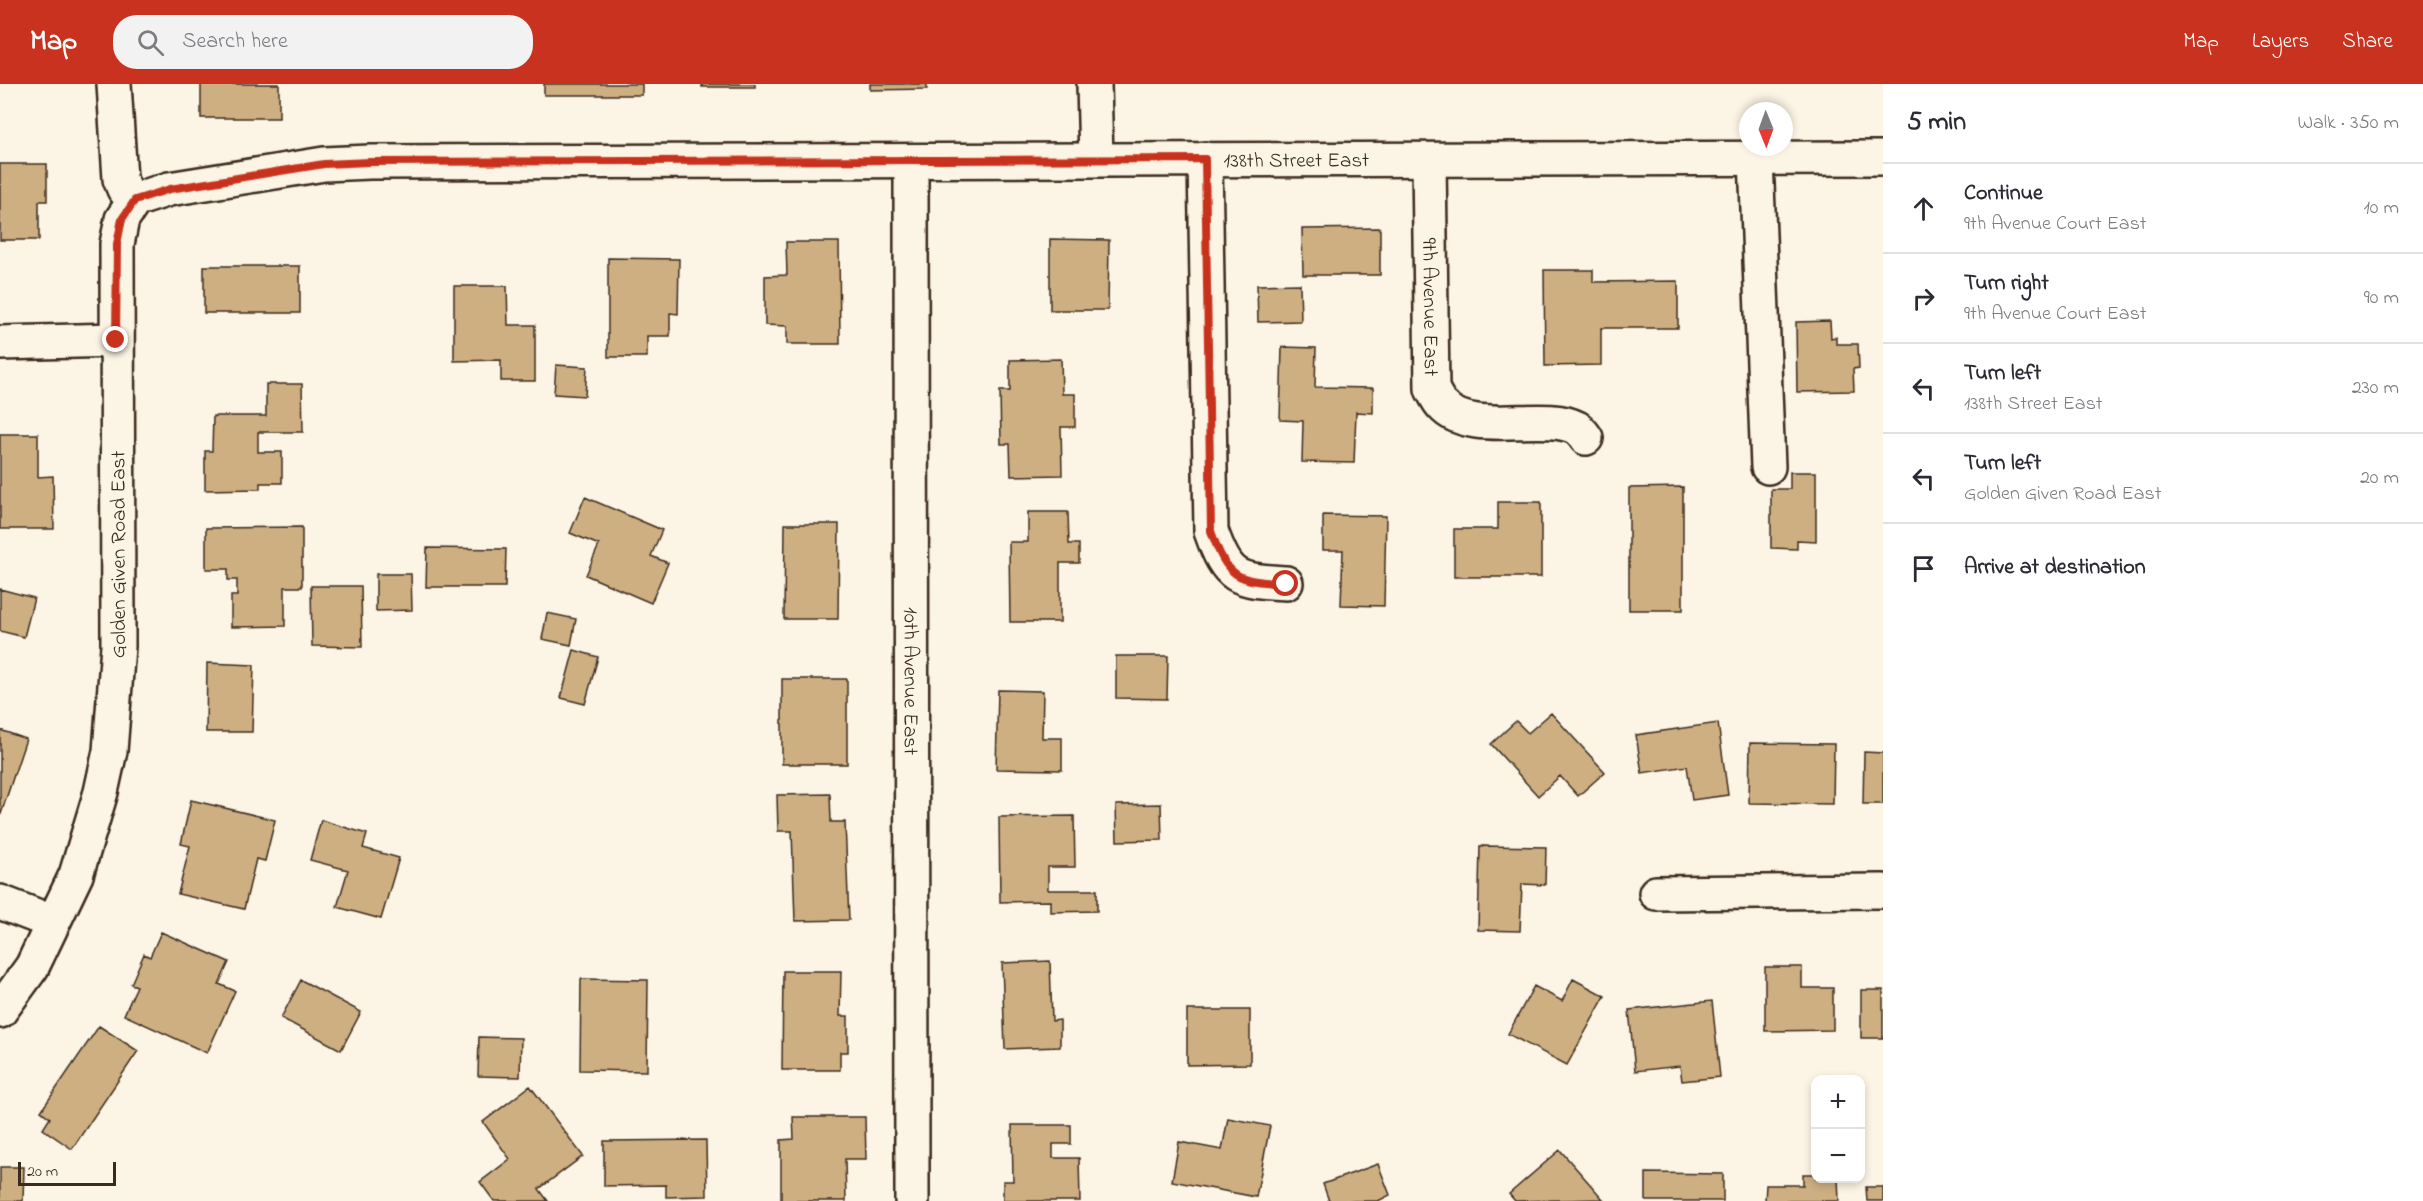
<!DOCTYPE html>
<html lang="en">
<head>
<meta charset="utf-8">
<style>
	body { margin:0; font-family:"Indie Flower",sans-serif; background:#f2f2f3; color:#2b2b33 }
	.controls { position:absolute; right:18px; bottom:18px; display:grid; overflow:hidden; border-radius:12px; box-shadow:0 3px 9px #0003 }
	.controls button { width:54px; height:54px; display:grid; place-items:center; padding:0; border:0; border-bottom:2px solid #e1e1e2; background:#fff; color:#2b2b33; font:30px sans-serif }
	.compass { position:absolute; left:1739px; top:18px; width:54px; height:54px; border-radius:50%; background:#fff; box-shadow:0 3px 9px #0003; rotate:179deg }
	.scale { position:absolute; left:18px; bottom:15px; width:98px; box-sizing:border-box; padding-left:6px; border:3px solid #3b2a1e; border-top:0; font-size:16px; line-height:21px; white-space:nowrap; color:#3b2a1e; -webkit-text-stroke:4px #fcf5e5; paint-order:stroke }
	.stop { position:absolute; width:18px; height:18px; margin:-14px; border:4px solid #c8321e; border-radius:50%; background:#fff }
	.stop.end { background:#c8321e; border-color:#fff; box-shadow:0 2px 6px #0008 }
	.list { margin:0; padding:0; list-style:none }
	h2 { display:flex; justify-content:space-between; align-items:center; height:78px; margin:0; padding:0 24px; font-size:26px }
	h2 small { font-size:20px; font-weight:400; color:#7c7c81 }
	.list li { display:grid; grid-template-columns:39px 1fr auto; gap:18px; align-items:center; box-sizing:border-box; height:90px; padding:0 24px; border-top:2px solid #e1e1e2 }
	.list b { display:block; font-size:22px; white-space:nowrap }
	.list p { margin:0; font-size:20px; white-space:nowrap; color:#7c7c81 }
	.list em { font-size:20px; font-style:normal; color:#7c7c81 }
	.icon { flex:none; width:33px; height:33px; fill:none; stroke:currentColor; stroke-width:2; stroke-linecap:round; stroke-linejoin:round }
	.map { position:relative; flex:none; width:1883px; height:1117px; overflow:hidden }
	header { display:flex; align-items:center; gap:36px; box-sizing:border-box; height:84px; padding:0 30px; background:#c8321e; color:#fff }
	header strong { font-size:28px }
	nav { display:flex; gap:33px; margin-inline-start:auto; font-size:21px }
	.search { width:420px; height:54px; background:#f2f2f3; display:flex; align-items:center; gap:15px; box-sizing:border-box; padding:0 21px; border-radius:24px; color:#7c7c81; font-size:22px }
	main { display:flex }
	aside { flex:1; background:#fff }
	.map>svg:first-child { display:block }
</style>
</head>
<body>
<header>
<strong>Map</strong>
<div class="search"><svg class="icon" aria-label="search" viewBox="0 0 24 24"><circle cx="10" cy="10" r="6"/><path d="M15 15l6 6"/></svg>Search here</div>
<nav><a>Map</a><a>Layers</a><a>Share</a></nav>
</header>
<main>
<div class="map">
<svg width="1883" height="1117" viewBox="0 0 1883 1117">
	<rect width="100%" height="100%" fill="#fcf5e5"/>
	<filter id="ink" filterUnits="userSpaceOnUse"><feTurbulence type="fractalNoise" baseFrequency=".0167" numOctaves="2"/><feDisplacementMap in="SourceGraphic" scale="12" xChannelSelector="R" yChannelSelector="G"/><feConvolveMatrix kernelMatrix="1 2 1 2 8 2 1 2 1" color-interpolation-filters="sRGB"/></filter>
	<g filter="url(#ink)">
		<path fill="#ceaf82" stroke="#3b2a1e" stroke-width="1.5" d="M201 0H279V34H201Z
			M544 0H642V11H544Z
			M702 0H755V3H702Z
			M870 0H927V5L870 6Z
			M0 80H47V117H39V156H0Z
			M1380 144V191H1303L1302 145Z
			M1050 155 1109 156 1108 226H1050Z
			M786 158H839L840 260H787V242L765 241V192L787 191Z
			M608 174 679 175 678 230 670 229V252H647V273H608Z
			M204 182H300V229H204Z
			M1544 186H1593V198L1678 197V244H1601V281L1545 282Z
			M1300 200 1301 237 1258 238 1257 201Z
			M454 202H507L508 241H535V297H501V276L454 277Z
			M1830 237 1831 254 1836 253V260H1858L1859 284 1853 285 1854 307 1797 308 1796 238Z
			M1282 263 1316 264 1315 303 1373 304V329L1356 328 1354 379 1302 378 1303 337 1280 336Z
			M1061 275 1062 310H1075V343H1061L1062 391 1011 392 1010 360H1001L1000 307H1010V276Z
			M556 281 587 283 585 312 554 310Z
			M266 300H302L303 348H258V368H282V399H260V405L205 406V367H212L213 332H266Z
			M0 350H38V393L53 392 54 445H0Z
			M1790 388H1816V457L1797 456V465L1771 464V405H1790Z
			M1683 403V526H1629V404Z
			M585 413 662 446 651 472 668 479 651 519 586 491 599 461 570 449Z
			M1498 418H1541V493H1454V445H1498Z
			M1028 428H1068L1069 460H1079V479H1060V538H1010L1009 458H1028Z
			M1323 431 1386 432 1384 522 1341 521 1343 466H1323Z
			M785 440H839L838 535H784Z
			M302 443V503H285V542L231 543V512H237V496H228V485H206V444Z
			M427 464 506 465 505 503H426Z
			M376 490H411L412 526 376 527Z
			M311 502H361L362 563 312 562Z
			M0 505 34 514 24 553 0 547Z
			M547 529 576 535 571 561 542 555Z
			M574 566 598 573 585 620 561 614Z
			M1116 572H1168L1167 615 1116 614Z
			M207 579 254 581 252 648H206Z
			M782 595H847V680H782Z
			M998 606 1043 607 1042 654H1062V686L996 685Z
			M1551 629 1605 688 1578 712 1560 692 1538 712 1491 660 1516 637 1528 649Z
			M1718 639 1728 711 1692 716 1687 682 1642 689 1636 651Z
			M0 646 26 655 1 730 0 729Z
			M1750 659 1834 660 1833 720 1749 719Z
			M1864 668 1883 669V720H1863Z
			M830 710 831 738H845L849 836 795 837 792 747H778L777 711Z
			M191 716 275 736 265 777 256 775 244 825 178 810 190 762 181 760Z
			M1161 720 1162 756 1117 757 1116 721Z
			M1074 732 1075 783H1048V806H1097V827L1050 828V817L1000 818 999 733Z
			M321 736 367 750 363 764 399 774 381 835 337 823 348 786 310 776Z
			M1480 762 1546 763 1545 801 1522 800 1520 847 1478 846Z
			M161 848 229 878 219 900 235 907 207 969 124 931 137 902 131 900 144 870 150 873Z
			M1050 877 1052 937 1060 936V963L1005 965 1002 879Z
			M1765 883H1802V904H1833V946L1765 947Z
			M783 887H841L840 932H848V968H840V986H782Z
			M581 895 648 896 647 987 580 986Z
			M1573 895 1605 912 1567 981 1508 950 1534 902 1562 917Z
			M301 896 361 928 341 966 281 934Z
			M1861 906H1883V954H1861Z
			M1712 917 1720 993 1682 997 1680 982 1635 987 1629 926Z
			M1187 926H1250V980L1187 981Z
			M99 942 138 967 72 1065 43 1045 50 1034 41 1027Z
			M479 953 521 954 520 993 478 992Z
			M530 1002 583 1072 539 1105 548 1117H494L480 1098 510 1075 483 1038Z
			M793 1033H865L866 1075H845L846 1117H781V1056L794 1055Z
			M1228 1034 1270 1042 1256 1113 1172 1097 1179 1058 1222 1066Z
			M1012 1041H1071V1060H1053V1074H1079L1080 1117H1003V1097H1013Z
			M706 1056 707 1112 666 1113V1101L604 1102V1057Z
			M1560 1066 1603 1115 1515 1117 1509 1110Z
			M1378 1080 1390 1111 1378 1117H1329L1323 1100Z
			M0 1083H24L23 1117H0Z
			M1646 1089 1723 1090V1117H1646Z
			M1803 1090H1816V1094H1838L1839 1117H1765L1766 1101H1803Z
			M1866 1103H1883V1117H1867Z"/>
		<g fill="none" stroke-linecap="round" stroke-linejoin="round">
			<g stroke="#3b2a1e" stroke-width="38">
				<g id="minor">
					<path d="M114 0 120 95 124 105 135 116"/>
					<path d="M1094 0 1096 75"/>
					<path d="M1756 74 1768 383"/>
					<path d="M1205 75 1211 447C1228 496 1237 496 1286 499"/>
					<path id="s1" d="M1429 76 1432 305C1435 310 1438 317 1442 321 1471 354 1544 326 1577 344 1580 346 1584 351 1586 354"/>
					<path id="s2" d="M911 78 912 1117"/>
					<path d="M0 259 116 256"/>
					<path d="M1656 809 1883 807"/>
					<path d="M0 818 52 838"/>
					<path id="s3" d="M0 927 32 883 76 791 101 708 110 667 118 562 117 160 122 135 135 116 169 105 324 80 370 78 1883 74"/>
				</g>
			</g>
			<use href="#minor" stroke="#fcf5e5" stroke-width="33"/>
		</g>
	</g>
	<g fill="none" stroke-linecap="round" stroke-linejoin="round" filter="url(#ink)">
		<path stroke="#c8321e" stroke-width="8" d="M116 256 117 160 122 135 135 116 170 105 324 80 370 78 1205 75 1211 447C1228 496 1237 496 1286 500"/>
	</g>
	<g text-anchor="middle" stroke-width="5" stroke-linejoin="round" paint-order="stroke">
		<g font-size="21" fill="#3b2a1e" stroke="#fcf5e5">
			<text dy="7" stroke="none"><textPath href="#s3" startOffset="2006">138th Street East</textPath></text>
			<text dy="7" stroke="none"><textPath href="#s1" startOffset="147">9th Avenue East</textPath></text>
			<text dy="7" stroke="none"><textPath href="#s3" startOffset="482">Golden Given Road East</textPath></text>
			<text dy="7" stroke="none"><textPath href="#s2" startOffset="519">10th Avenue East</textPath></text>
		</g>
	</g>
</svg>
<div class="controls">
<button>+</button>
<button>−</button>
</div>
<svg class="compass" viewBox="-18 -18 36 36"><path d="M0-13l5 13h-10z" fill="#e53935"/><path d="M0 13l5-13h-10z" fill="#7c7c81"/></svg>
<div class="scale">20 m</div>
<div class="stop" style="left:1286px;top:500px"></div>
<div class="stop end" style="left:116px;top:256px"></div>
</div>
<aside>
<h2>5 min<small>Walk · 350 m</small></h2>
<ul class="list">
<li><svg class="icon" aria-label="ahead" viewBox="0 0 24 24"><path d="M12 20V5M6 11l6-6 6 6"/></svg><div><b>Continue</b><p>9th Avenue Court East</p></div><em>10 m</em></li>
<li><svg class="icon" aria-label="right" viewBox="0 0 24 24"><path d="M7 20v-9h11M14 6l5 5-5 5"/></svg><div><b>Turn right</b><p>9th Avenue Court East</p></div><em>90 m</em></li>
<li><svg class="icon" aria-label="left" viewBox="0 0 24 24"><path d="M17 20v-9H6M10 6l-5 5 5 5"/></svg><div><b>Turn left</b><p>138th Street East</p></div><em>230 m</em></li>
<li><svg class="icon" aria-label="left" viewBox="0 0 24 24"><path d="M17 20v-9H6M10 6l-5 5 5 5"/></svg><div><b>Turn left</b><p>Golden Given Road East</p></div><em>20 m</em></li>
<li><svg class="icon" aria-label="arrive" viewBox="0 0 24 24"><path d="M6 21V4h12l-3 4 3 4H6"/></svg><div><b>Arrive at destination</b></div></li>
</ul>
</aside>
</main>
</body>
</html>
